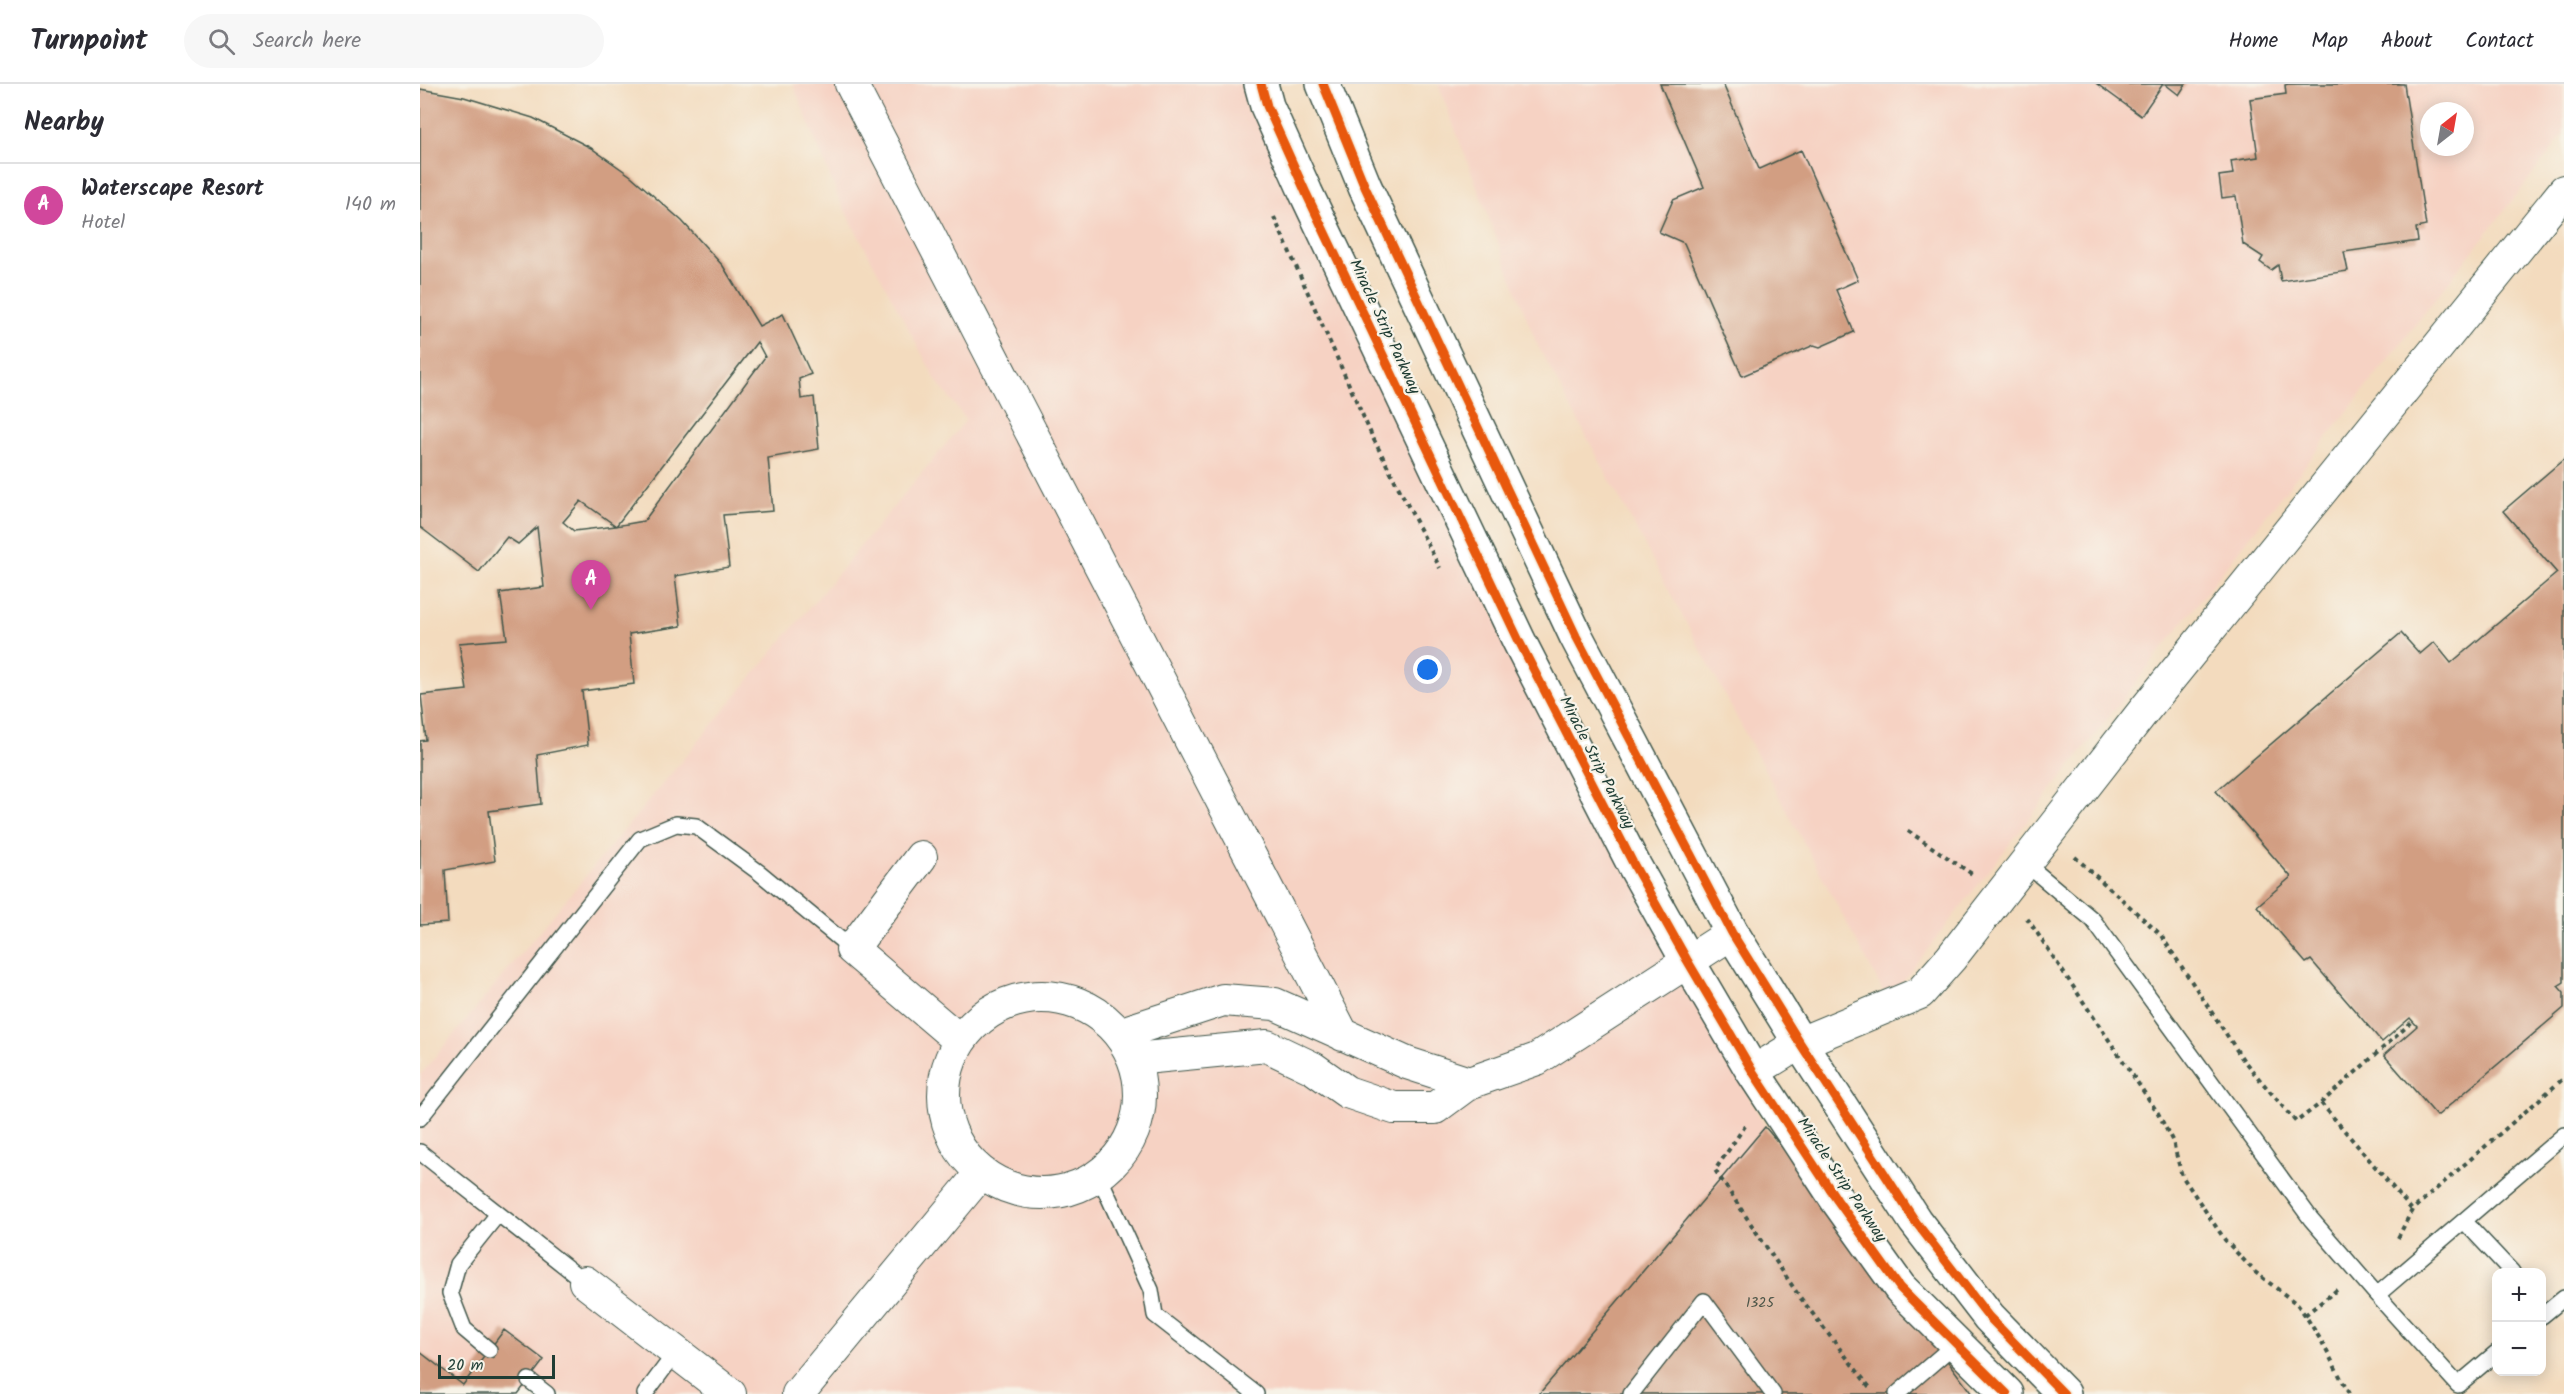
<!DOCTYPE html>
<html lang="en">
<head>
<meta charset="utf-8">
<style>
	body { margin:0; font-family:Kalam,sans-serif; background:#f7f7f7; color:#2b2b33 }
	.controls { position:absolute; right:18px; bottom:18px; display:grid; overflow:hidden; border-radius:12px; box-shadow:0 3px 15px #0003 }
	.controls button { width:54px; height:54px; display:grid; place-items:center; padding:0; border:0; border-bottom:2px solid #e1e1e2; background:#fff; color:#2b2b33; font:30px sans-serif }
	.compass { position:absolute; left:2000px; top:18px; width:54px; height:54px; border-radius:50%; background:#fff; box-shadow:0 3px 15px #0003; rotate:31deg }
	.scale { position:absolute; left:18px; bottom:15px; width:117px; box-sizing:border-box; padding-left:6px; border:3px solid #1f3d34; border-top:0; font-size:16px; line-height:21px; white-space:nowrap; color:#1f3d34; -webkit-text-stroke:4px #f7f3e8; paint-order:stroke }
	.you { position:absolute; left:1008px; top:586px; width:21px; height:21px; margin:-15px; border:4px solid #fff; border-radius:50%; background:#1a73e8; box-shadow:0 0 0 9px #1a73e833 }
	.badge { display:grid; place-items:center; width:39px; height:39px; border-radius:50%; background:#0b8043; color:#fff; font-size:20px; font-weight:700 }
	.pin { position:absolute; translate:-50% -50px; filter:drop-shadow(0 2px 3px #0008) }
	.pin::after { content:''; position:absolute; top:32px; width:21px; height:18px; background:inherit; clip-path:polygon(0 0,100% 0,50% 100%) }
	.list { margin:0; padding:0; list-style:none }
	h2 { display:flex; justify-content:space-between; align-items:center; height:78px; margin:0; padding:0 24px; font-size:26px }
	h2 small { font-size:20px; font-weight:400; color:#7c7c81 }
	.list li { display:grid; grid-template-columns:39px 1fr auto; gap:18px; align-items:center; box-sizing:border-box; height:84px; padding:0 24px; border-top:2px solid #e1e1e2 }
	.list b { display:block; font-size:22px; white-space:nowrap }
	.list p { margin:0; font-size:20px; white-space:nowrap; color:#7c7c81 }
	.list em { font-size:20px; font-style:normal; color:#7c7c81 }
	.icon { flex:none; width:33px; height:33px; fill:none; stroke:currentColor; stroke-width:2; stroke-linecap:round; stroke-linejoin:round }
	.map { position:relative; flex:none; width:2144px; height:1310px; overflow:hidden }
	header { display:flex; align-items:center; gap:36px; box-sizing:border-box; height:84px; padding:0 30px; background:#fff; border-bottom:2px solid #e1e1e2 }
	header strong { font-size:28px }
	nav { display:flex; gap:33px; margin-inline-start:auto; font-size:21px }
	.search { width:420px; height:54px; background:#f7f7f7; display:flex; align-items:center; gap:15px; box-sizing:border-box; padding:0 21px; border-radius:33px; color:#7c7c81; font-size:22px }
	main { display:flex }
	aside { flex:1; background:#fff }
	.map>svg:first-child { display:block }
</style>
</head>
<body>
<header>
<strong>Turnpoint</strong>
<div class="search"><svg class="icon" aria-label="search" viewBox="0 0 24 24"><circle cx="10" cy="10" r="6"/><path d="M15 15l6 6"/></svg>Search here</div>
<nav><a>Home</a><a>Map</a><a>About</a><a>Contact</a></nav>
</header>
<main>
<aside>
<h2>Nearby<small></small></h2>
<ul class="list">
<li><span class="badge" style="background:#d1479c">A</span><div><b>Waterscape Resort</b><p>Hotel</p></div><em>140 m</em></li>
</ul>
</aside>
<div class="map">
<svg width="2144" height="1310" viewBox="0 0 2144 1310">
	<rect width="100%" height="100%" fill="#f7f3e8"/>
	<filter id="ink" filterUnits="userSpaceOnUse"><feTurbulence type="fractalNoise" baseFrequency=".0167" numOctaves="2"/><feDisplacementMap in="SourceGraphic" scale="12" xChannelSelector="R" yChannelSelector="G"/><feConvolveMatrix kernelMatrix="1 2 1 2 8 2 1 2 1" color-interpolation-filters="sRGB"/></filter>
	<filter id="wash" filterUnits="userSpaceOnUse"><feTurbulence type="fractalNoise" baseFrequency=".008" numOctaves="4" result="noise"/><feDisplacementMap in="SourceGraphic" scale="24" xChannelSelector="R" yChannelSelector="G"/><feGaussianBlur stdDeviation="1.35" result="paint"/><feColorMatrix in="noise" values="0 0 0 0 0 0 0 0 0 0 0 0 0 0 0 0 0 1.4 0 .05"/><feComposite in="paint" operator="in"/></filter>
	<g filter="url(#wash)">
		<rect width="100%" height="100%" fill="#f3dbbe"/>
		<path fill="#f6d2c3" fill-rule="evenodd" d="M373 0H829L1091 566 1345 1043 1119 1310H0V991L546 336 516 296 420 117Z
			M1018 0H2144V50L1468 916 1116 258ZM2009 27H2045V63H2009Z"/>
		<g id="blocks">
			<path fill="#d29e82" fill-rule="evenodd" d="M1240 0H1303L1339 85 1381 66 1438 196 1416 206 1434 248 1400 263 1394 261 1322 292 1264 159 1239 148 1253 116 1284 103Z
				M1677 0H1743L1721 32Z
				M1745 0H1766L1759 11Z
				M1868 0H1984L2006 142 1996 144 1998 157 1924 168 1928 187 1861 197 1858 181 1851 186 1840 178 1843 173 1823 160 1816 112 1802 114 1799 92 1813 90 1811 77 1838 73 1830 15 1866 10 1865 1Z
				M0 5 44 13 113 34 171 64 211 92 262 137 303 182 339 242 363 230 391 290 379 295 381 315 394 313 399 365 348 374 353 427 303 431 309 483 255 492 261 542 209 550 214 600 162 607 168 661 117 671 121 720 69 727 75 777 25 786 28 839 0 841V657L6 656 1 611 47 606 39 559 87 555 80 509 124 503 117 443 98 460 87 453 59 488 0 443ZM337 258 345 273 224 437 196 442ZM161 417 196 442 154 447 143 438Z
				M2144 375V898L2138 902 2144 909V924L2017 1032 1964 971 1997 942 1990 934 1962 958 1891 876 1886 879 1837 822 1871 793 1796 707 1981 549 2000 570 2014 558 2031 579 2137 489 2083 427Z
				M1345 1043 1416 1127 1552 1310H1119Z
				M84 1246 124 1276 98 1310H0V1268L43 1301Z"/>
		</g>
	</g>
	<g filter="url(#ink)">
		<use href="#blocks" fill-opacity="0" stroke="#3f5549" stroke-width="1.5"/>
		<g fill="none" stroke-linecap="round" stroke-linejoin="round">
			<g stroke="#3f5549" stroke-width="18">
				<path id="service" d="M1605 779 1673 836 1891 1135 1957 1211
					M0 1034 220 755 256 740 276 742 340 789 432 865
					M0 1068 165 1198
					M679 1092 731 1206 735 1231 836 1310
					M2044 1137 2092 1188
					M2122 1232 2144 1214
					M69 1266 44 1245 30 1209 38 1180 78 1130
					M2076 1269 2038 1301 1957 1211 2144 1051
					M109 1296 127 1310
					M225 1310 256 1268
					M1211 1310 1284 1217 1353 1310
					M1477 1310 1535 1260"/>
			</g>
			<g stroke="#3f5549" stroke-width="34">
				<path id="minor" d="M431 0 923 951
					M501 773 432 865 539 956
					M524 1011a98 98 0 1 1 196 0a98 98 0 1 1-196 0Z
					M699 950 803 916 855 920 987 979 1049 999
					M714 975 847 962 893 984 927 1008 974 1024H1015L1049 999 1117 975 1312 849
					M1333 988 1380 959 1500 909 1531 874 1722 629 2144 107
					M165 1198 310 1310
					M378 1310 561 1089"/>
			</g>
			<g stroke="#3f5549" stroke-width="36">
				<path id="trunk" d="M841 0 847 22 886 109 1099 557 1215 783 1267 876 1333 988 1417 1116 1480 1204 1587 1310
					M903 0 945 103 1156 552 1312 849 1380 959 1495 1137 1569 1233 1644 1310"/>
			</g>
			<path stroke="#3f5549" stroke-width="4" stroke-dasharray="4.5 4.5" stroke-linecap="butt" d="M854 133 952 352 1020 484
				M1488 747 1552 790
				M1655 773 1740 850 1824 977 1876 1038 1901 1019 1992 938
				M1607 834 1738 1029 1753 1058 1762 1092 1805 1156 1835 1188 1877 1220 1885 1231 1902 1258 1929 1310
				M1901 1019 1992 1126
				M1325 1042 1295 1086 1379 1212 1451 1305
				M1978 1154 1992 1126 2144 994
				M1885 1231 1918 1205"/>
			<use href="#service" stroke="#fff" stroke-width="15"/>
			<use href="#minor" stroke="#fff" stroke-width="32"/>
			<use href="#trunk" stroke="#fff" stroke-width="33"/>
			<g stroke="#f7f3e8" stroke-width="13">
				<path id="cycleway" d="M841 0 847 22 886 109 1099 557 1215 783 1267 876 1333 988 1417 1116 1480 1204 1587 1310
					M903 0 945 103 1156 552 1312 849 1380 959 1495 1137 1569 1233 1644 1310"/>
			</g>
			<use href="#cycleway" stroke="#e8590c" stroke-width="9"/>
		</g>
	</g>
	<g text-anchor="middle" stroke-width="4.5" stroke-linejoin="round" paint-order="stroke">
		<g font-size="14" fill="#4c5548">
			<text x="1340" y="1223">1325</text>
		</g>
		<g font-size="16" fill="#1f3d34" stroke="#f7f3e8">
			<text transform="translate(966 242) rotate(65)" y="6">Miracle Strip Parkway</text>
			<text transform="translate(1178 678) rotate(63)" y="6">Miracle Strip Parkway</text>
			<text transform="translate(1423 1095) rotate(56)" y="6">Miracle Strip Parkway</text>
		</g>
	</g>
</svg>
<div class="controls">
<button>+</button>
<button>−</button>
</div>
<svg class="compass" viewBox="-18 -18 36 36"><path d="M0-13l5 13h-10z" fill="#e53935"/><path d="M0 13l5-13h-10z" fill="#7c7c81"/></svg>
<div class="scale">20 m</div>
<div class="you"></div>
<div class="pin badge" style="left:171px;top:526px;background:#d1479c">A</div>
</div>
</main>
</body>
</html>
